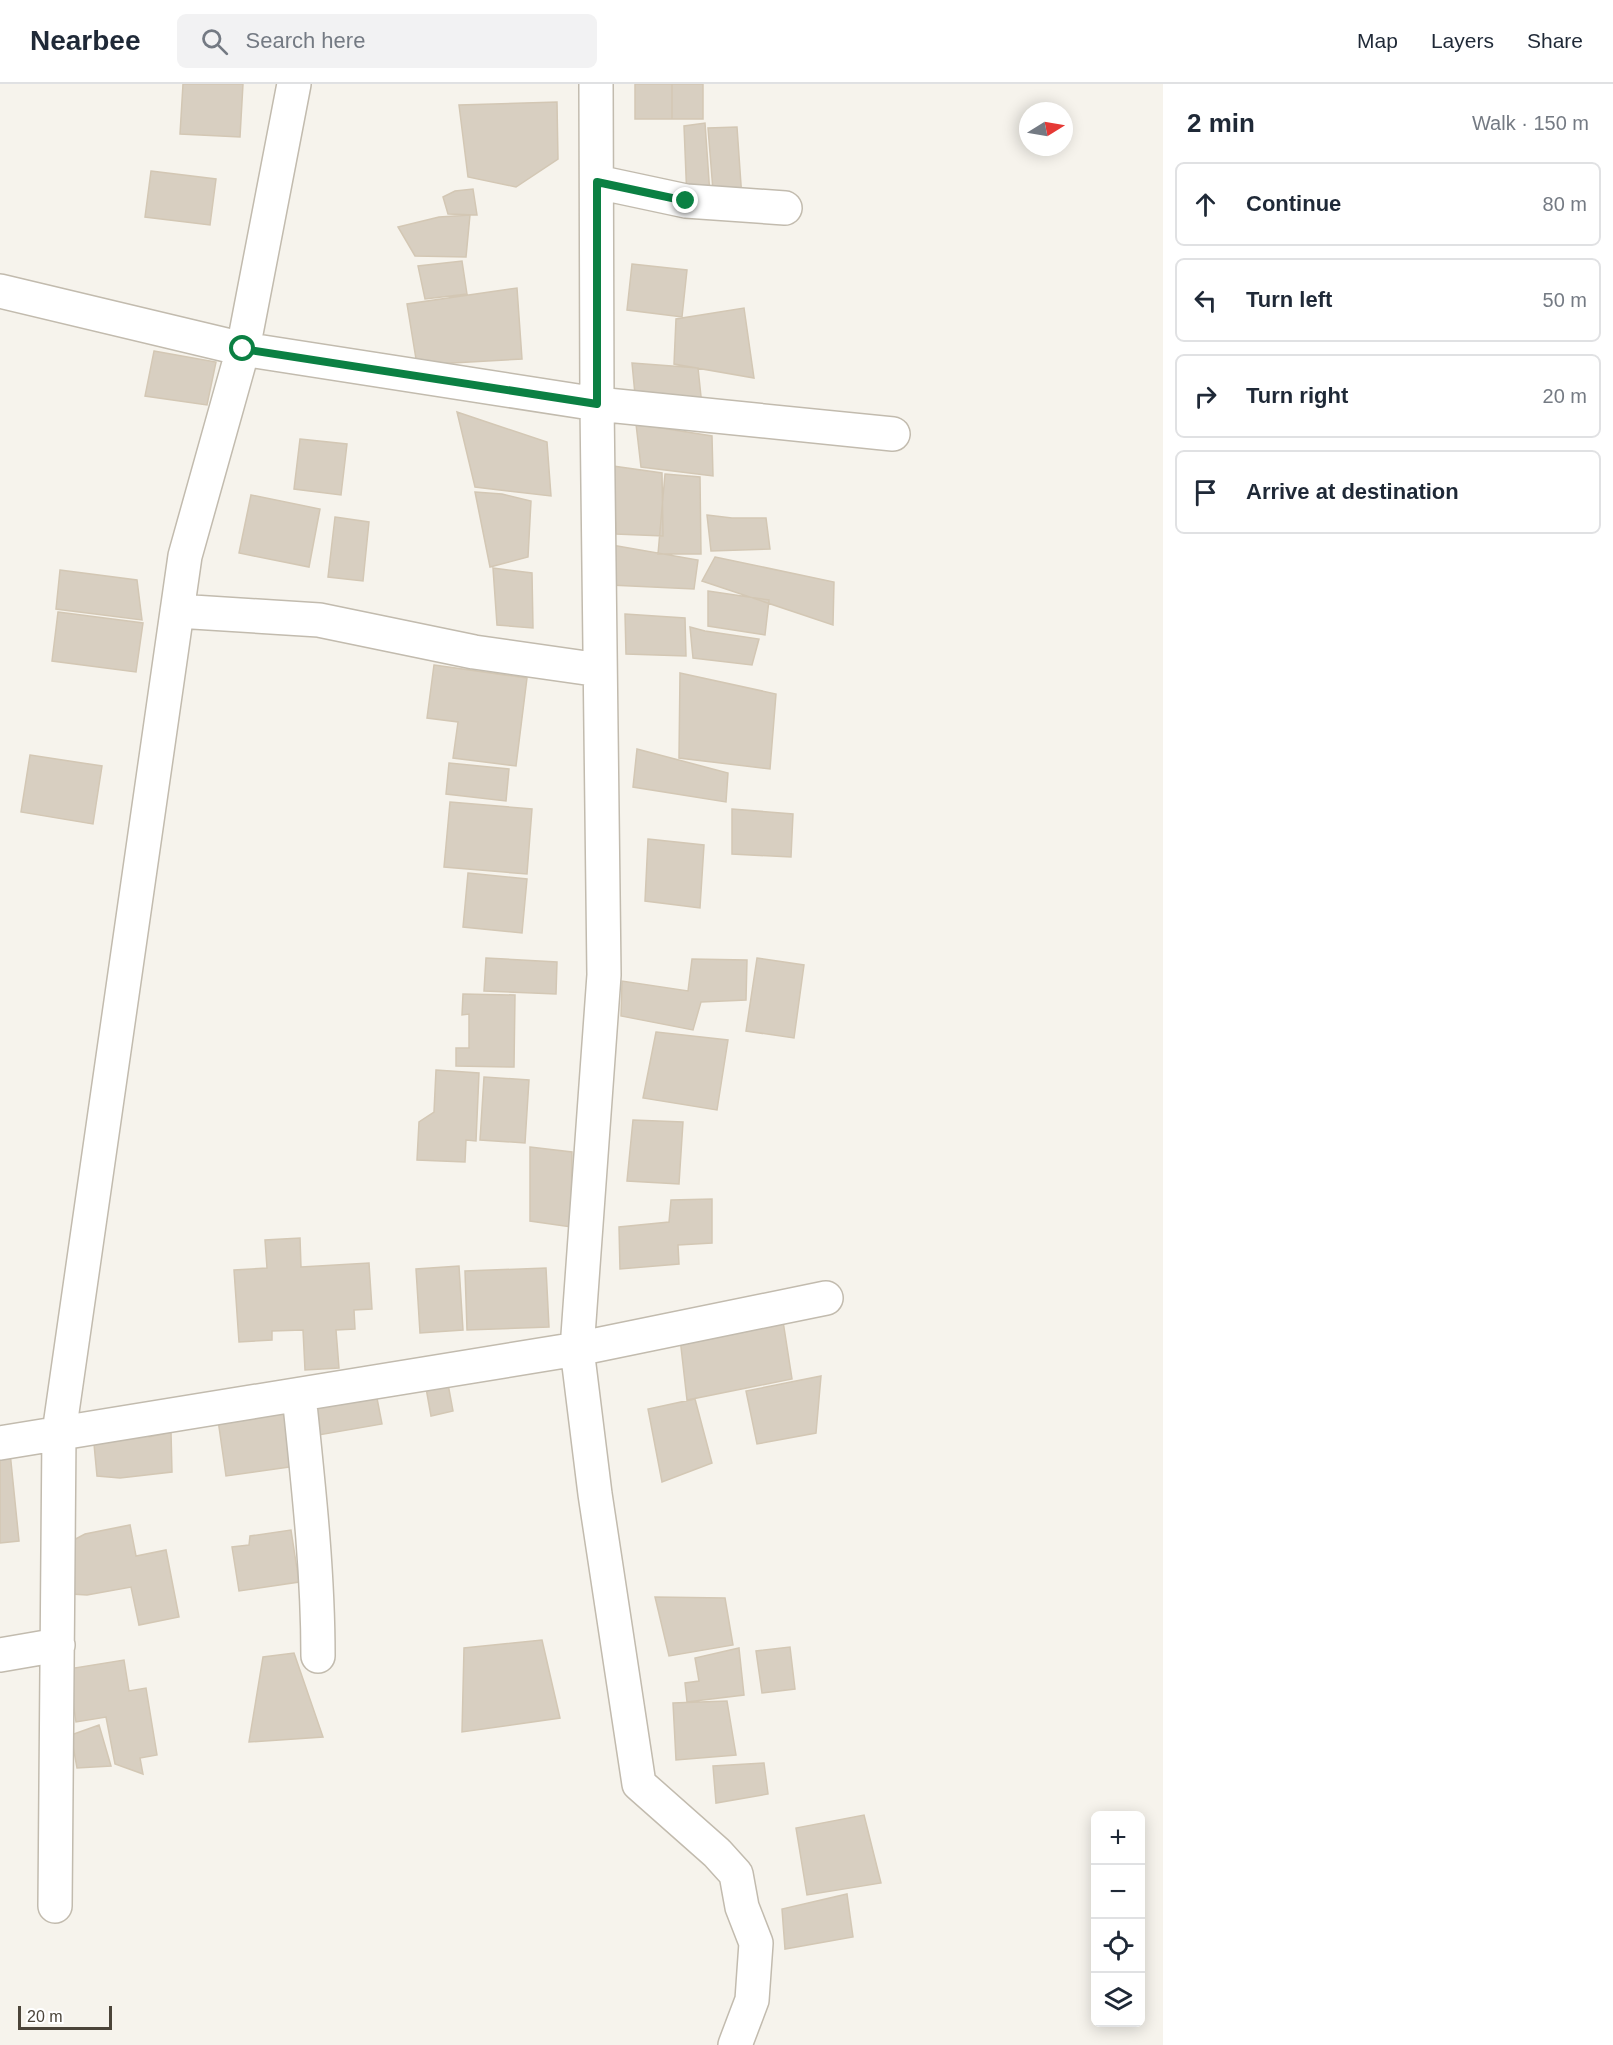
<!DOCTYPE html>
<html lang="en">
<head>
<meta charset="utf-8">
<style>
	body { margin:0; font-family:Arial,sans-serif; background:#f2f2f3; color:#1f2937 }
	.controls { position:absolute; right:18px; bottom:18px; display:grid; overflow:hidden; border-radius:9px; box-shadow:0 3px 15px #0003 }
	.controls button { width:54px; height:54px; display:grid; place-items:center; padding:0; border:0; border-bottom:2px solid #e0e1e3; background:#fff; color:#1f2937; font:30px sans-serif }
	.compass { position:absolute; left:1019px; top:18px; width:54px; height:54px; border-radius:50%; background:#fff; box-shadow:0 3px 15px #0003; rotate:79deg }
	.scale { position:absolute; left:18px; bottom:15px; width:94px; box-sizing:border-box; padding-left:6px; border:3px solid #4b4439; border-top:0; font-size:16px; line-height:21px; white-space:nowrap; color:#4b4439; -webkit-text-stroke:4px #fff; paint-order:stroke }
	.stop { position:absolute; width:18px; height:18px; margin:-14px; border:4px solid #0b8043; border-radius:50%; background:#fff }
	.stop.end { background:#0b8043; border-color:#fff; box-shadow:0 2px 6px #0008 }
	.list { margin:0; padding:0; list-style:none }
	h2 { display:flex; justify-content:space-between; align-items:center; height:78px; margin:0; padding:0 24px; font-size:26px }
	h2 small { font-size:20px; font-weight:400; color:#747a83 }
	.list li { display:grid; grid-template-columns:39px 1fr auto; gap:18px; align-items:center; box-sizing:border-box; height:84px; margin:0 12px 12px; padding:0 12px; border:2px solid #e0e1e3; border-radius:9px }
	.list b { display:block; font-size:22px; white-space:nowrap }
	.list em { font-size:20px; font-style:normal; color:#747a83 }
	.icon { flex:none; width:33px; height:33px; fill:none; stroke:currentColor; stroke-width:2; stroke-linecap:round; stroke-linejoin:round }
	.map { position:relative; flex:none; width:1163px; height:1961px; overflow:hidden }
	header { display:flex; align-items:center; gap:36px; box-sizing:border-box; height:84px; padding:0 30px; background:#fff; border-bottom:2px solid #e0e1e3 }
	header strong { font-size:28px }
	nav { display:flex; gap:33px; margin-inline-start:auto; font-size:21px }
	.search { width:420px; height:54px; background:#f2f2f3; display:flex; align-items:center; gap:15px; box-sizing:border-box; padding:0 21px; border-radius:9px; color:#747a83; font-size:22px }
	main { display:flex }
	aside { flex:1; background:#fff }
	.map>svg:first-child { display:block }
</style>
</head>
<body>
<header>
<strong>Nearbee</strong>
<div class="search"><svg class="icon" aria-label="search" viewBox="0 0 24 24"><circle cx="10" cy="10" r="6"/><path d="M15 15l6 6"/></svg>Search here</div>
<nav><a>Map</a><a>Layers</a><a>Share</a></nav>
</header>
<main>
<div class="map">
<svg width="1163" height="1961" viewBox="0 0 1163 1961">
	<rect width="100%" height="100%" fill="#f6f3ec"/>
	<path fill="#d8cfc1" stroke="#d3c7b4" stroke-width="1.5" d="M183 0H243L240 53 180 50Z
		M635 0H672V35H635Z
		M672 0H703V35H672Z
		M557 18 558 75 516 103 468 93 459 21Z
		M705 39 710 111 687 116 684 42Z
		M737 43 742 115 714 119 708 44Z
		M151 87 216 95 210 141 145 133Z
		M473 105 477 131 448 130 443 113 455 107Z
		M470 131 466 173 415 172 398 143 439 133Z
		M462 177 467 210 425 215 418 182Z
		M632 180 687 186 682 233 627 226Z
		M517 204 522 275 417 281 407 220Z
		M744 224 754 294 674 280 676 235Z
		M154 267 216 278 207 321 145 312Z
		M632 279 698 284 702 322 636 321Z
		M457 328 547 358 551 412 475 403Z
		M636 340 712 352 713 392 641 383Z
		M300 355 347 360 341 411 294 405Z
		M613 382 662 389 663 452 616 450Z
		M665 390 700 393 701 470H658Z
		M475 408 502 410 531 417 528 473 490 483Z
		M251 411 320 425 309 483 239 469Z
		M707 431 732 434H766L770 465 711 467Z
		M335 433 369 438 363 497 328 493Z
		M606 460 698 476 694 505 610 501Z
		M715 473 834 498 833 541 702 497Z
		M493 484 532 489 533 544 497 541Z
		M60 486 137 496 142 536 56 525Z
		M708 507 769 516 765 551 708 542Z
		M58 528 143 539 136 588 52 577Z
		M625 530 685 534 686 572 626 570Z
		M690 543 705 547 759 555 752 581 693 574Z
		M434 581 527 594 516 682 453 674 458 638 427 634Z
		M680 589 776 610 770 685 679 674Z
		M637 665 728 689 726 718 633 703Z
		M30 671 102 682 93 740 21 728Z
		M449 679 509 685 506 717 446 710Z
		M450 718 532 725 527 790 444 783Z
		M732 725 793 730 791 773 732 770Z
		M648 755 704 761 700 824 645 817Z
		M468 789 527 795 522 849 463 843Z
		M486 874 557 878 556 910 484 907Z
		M757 874 804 881 794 954 746 947Z
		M692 875 747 876 746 916 701 918 693 946 621 932 622 897 688 907Z
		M463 910 515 911 514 983 456 982V964H469V930L462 931Z
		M656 948 728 956 717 1026 643 1014Z
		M436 986 479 989 476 1057 466 1056 465 1078 417 1076 419 1038 434 1028Z
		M484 993 529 996 525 1059 480 1056Z
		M633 1036 683 1038 679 1100 627 1097Z
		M530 1063 572 1068 571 1143 530 1137Z
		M712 1115V1159L678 1161 679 1180 620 1185 619 1143 669 1138 671 1116Z
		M300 1154 301 1183 369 1179 372 1225 354 1226 355 1245 336 1246 339 1284 305 1286 303 1246 272 1247V1256L239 1258 234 1186 267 1184 265 1156Z
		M459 1182 463 1246 420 1249 416 1185Z
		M546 1184 549 1243 467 1246 465 1187Z
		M783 1237 792 1295 687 1316 680 1254Z
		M821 1292 816 1349 757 1360 746 1307Z
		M448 1300 453 1327 431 1332 426 1304Z
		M375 1304 382 1340 313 1352 306 1315Z
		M695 1315 712 1379 662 1398 648 1325Z
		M294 1318 303 1381 226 1392 217 1329Z
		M144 1347 149 1353 171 1348 172 1388 120 1394 97 1392 94 1360Z
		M10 1368 19 1457 0 1459V1369Z
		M130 1441 136 1472 166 1466 179 1533 139 1541 131 1503 87 1511 71 1510 66 1460 85 1450Z
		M291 1446 299 1498 239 1507 232 1463 249 1461 250 1452Z
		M655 1513 725 1514 733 1561 669 1572Z
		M542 1556 560 1634 462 1648 464 1564Z
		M790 1563 795 1605 762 1609 756 1567Z
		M739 1564 744 1611 687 1618 685 1599 699 1597 695 1574Z
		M294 1569 323 1653 249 1658 263 1573Z
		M124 1576 129 1607 146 1604 157 1671 140 1674 143 1690 115 1680 106 1633 76 1638 68 1585Z
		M727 1617 736 1671 676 1676 673 1619Z
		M99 1641 111 1682 77 1684 71 1651Z
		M764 1679 768 1710 716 1719 713 1682Z
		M864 1731 881 1799 807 1811 796 1744Z
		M847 1810 853 1853 785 1865 782 1825Z"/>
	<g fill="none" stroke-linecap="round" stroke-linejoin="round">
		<g stroke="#c2bbae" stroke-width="36">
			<path id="minor" d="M596 0 597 320 604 891 577 1265 595 1410 639 1700 717 1769 736 1790 742 1823 756 1859 752 1916 735 1961
				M597 98 686 117 785 124
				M0 207 243 265 597 320 893 350
				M177 527 319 536 474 568 600 586
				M299 1311C308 1398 318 1485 318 1572
				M0 1359 577 1265 826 1214
				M0 1571 58 1561
				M55 1822 59 1349 185 472 243 265 294 0"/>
		</g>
		<use href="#minor" stroke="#fff" stroke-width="33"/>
	</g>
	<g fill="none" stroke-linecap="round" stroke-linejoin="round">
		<path stroke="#0b8043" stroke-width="8" d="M243 265 597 320V98L686 117"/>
	</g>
</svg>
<div class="controls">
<button>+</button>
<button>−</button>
<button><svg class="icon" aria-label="locate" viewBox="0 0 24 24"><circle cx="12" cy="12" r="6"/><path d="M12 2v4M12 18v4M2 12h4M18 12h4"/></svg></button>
<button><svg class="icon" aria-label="layers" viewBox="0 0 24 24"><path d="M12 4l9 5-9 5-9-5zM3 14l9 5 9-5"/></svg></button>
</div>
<svg class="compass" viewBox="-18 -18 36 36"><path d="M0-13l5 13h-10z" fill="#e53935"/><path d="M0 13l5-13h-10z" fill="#747a83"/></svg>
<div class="scale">20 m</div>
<div class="stop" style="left:243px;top:265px"></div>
<div class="stop end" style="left:686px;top:117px"></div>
</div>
<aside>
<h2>2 min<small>Walk · 150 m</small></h2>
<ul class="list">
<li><svg class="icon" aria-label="ahead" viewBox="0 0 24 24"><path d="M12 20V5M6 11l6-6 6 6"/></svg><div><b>Continue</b></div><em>80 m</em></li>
<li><svg class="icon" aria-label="left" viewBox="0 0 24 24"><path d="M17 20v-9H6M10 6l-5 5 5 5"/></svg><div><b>Turn left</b></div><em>50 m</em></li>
<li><svg class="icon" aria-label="right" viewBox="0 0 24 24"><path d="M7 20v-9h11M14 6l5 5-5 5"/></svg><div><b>Turn right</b></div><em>20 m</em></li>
<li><svg class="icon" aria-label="arrive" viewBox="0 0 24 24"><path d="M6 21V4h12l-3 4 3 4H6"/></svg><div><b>Arrive at destination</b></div></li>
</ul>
</aside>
</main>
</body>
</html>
